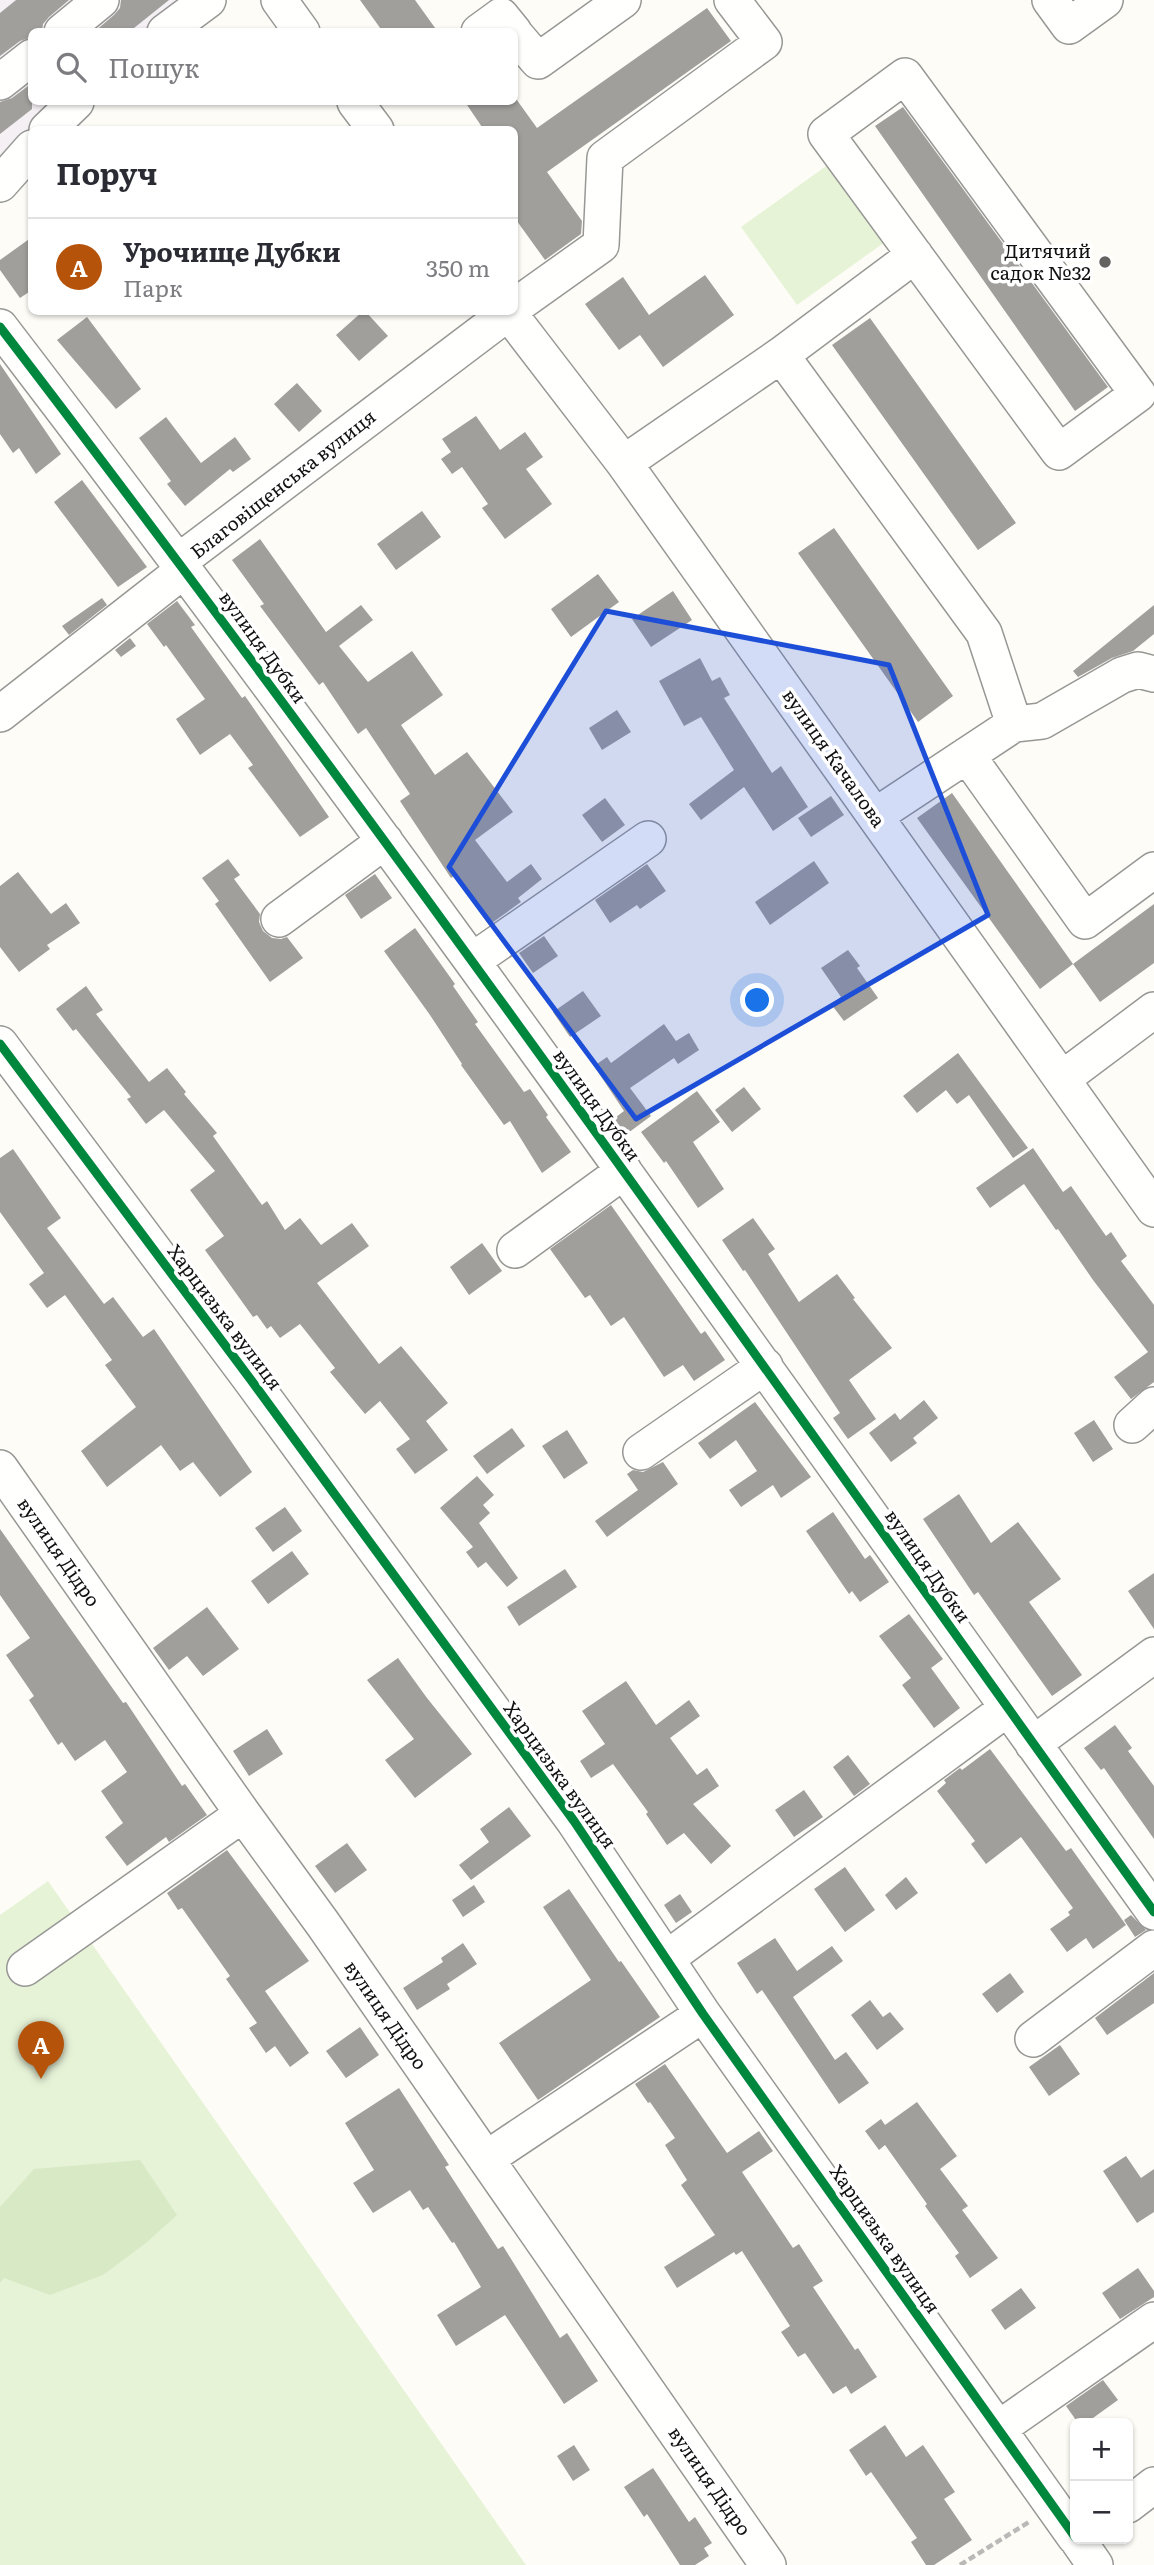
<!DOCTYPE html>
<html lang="uk">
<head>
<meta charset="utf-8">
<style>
	body { margin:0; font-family:Literata,serif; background:#f7f7f7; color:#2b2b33 }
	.controls { position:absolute; right:21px; bottom:21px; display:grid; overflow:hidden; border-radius:10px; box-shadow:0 2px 5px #0004 }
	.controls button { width:63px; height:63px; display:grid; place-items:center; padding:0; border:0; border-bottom:2px solid #e1e1e2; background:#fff; color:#2b2b33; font:35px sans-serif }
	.you { position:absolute; left:758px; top:1001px; width:24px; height:24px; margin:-18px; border:5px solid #fff; border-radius:50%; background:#1a73e8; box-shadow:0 0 0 10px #1a73e833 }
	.badge { display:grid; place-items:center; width:46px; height:46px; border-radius:50%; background:#b45309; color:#fff; font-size:23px; font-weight:700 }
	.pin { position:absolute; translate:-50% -58px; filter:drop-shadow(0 2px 4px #0008) }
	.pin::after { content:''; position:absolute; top:37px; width:24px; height:21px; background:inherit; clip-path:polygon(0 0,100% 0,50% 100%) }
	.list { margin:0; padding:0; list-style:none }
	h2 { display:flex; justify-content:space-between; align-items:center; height:91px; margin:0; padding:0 28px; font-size:30px }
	h2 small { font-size:23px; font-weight:400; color:#7c7c81 }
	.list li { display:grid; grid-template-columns:46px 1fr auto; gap:21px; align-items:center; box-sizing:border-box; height:98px; padding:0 28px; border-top:2px solid #e1e1e2 }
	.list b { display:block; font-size:26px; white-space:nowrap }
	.list p { margin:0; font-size:23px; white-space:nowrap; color:#7c7c81 }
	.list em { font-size:23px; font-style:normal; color:#7c7c81 }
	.icon { flex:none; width:38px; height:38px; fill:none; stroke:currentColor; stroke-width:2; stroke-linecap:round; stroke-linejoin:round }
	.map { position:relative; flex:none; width:1154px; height:2565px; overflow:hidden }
	.search { position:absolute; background:#fff; box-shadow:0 2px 5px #0004; left:28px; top:28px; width:490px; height:77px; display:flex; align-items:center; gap:18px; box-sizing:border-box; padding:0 24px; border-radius:10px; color:#7c7c81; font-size:26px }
	.panel { position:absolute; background:#fff; box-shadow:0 2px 5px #0004; left:28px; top:126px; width:490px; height:189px; border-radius:10px }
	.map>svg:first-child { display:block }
</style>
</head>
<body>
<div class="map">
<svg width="1154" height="2565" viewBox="0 0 1154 2565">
	<rect width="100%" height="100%" fill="#fdfcf7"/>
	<path fill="#f5f0f3" d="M0 0H208L165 31 32 32V102H76L0 184Z"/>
	<path fill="#e7f3d7" d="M829 164 885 242 797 305 741 227Z
		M48 1881 526 2565H0V1915Z"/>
	<path fill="#d8eac5" d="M140 2160 177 2215 146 2243 103 2275 50 2295 4 2278 0 2283V2207L34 2169Z"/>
	<path fill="#a19f9c" d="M16 0H69L49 17 43 24 42 32H32V37L20 41 0 56V13Z
		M121 0H169L129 32H94L114 15 120 8Z
		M360 0H415L438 32H383Z
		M707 8 731 41 547 172 582 221 581 234 545 260 514 217V130H484L465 102H514V96L537 128Z
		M32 83V109L0 134V102L12 98Z
		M903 107 1108 387 1075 411 875 126Z
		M32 237V290L20 298 0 270V260Z
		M705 275 734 315 663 367 640 335 619 350 585 304 623 277 649 315Z
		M362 312H366L388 336 359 361 336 335Z
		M87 317 141 389 116 409 57 340Z
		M870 318 1016 523 978 550 832 345Z
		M0 364 61 454 36 474 19 448 13 453 0 434Z
		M297 383 322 411 299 432 274 404Z
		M476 416 500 450 525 432 543 457 526 469 552 504 505 539 482 508 488 504 462 467 452 474 441 459 451 452 442 439Z
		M166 417 201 463 235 437 251 459 233 472 230 469 185 506 167 484 171 481 139 438Z
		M82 480 147 567 118 587 54 502Z
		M422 511 441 537 396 570 377 544Z
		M834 528 953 696 918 722 798 553Z
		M260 539 326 632 361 605 373 620 339 646 368 682 412 651 443 695 401 725 435 775 467 752 513 812 475 840 507 882 531 864 542 879 518 898 521 902 489 925 454 876 451 878 400 801 410 794 366 728 358 734 323 682 319 685 260 606 264 604 232 560Z
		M598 574 619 602 571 637 551 609Z
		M673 591 692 620 651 647 632 619Z
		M102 598 107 605 69 635 62 626Z
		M177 601 195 625 191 627 242 698 245 696 329 817 300 837 248 768 253 765 230 734 200 755 176 719 205 699 166 645 164 647 147 624Z
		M1154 605V634L1133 651 1112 658 1078 677 1073 671Z
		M130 638 136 646 121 657 115 650Z
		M700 658 712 681 720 677 730 695 724 698 772 773 781 766 808 807 773 831 744 787 701 820 689 804 734 770 701 717 684 726 659 681Z
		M617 710 631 732 602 750 589 728Z
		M952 793 1073 964 1040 989 917 818Z
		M831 796 844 815 811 837 798 818Z
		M605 798 625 825 602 842 582 815Z
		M228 859 240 875 234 879 260 914 259 922 263 931 272 938 281 939 287 937 303 958 270 982 215 904 219 901 202 878Z
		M814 861 829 883 770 925 755 902Z
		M647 864 666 891 640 909 637 905 610 923 595 900Z
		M18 872 51 914 66 903 80 923 47 945 50 949 19 972 0 947V886Z
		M375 874 392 898 361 919 345 895Z
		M1154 904V963L1100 1002 1073 964Z
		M415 928 455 984 453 986 478 1022 475 1024 524 1092 530 1089 548 1115 546 1117 571 1152 542 1173 510 1121 504 1125 461 1065 462 1064 430 1015 384 951Z
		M544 936 558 956 533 973 519 953Z
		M848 950 860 966 857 968 878 998 844 1021 831 1004 841 997 821 968Z
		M86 986 103 1010 96 1014 149 1082 167 1068 186 1092 184 1094 217 1133 213 1136 262 1205 267 1201 285 1230 300 1218 321 1245 352 1223 369 1246 317 1283 379 1364 401 1346 448 1403 426 1421 448 1450 415 1474 396 1449 410 1439 380 1401 365 1414 330 1372 335 1368 300 1324 280 1338 271 1326 267 1329 257 1315 253 1317 205 1250 224 1236 190 1190 215 1171 164 1110 146 1124 127 1099 131 1097 76 1029 73 1031 56 1009Z
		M583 991 601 1016 570 1037 553 1012Z
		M664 1024 676 1041 689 1033 699 1050 678 1064 674 1058 630 1088 651 1116 624 1136 612 1120 624 1111 594 1066 607 1057 611 1063Z
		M958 1053 1028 1148 1013 1158 969 1095 957 1104 946 1090 917 1113 903 1096Z
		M744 1087 761 1109 732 1132 715 1110Z
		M697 1091 720 1122 693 1142 724 1189 698 1208 666 1161 664 1163 641 1132Z
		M1033 1148 1063 1192 1071 1186 1106 1236 1111 1232 1127 1256 1121 1261 1154 1305V1382L1131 1399 1114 1377 1148 1352 1093 1280 1058 1229 1056 1230 1024 1184 990 1208 976 1188Z
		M13 1149 61 1218 47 1228 104 1304 113 1297 143 1337 154 1329 252 1472 220 1497 193 1462 180 1471 161 1445 107 1487 81 1451 136 1407 105 1365 112 1360 65 1295 47 1308 29 1284 44 1273 0 1212V1158Z
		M611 1205 701 1334 705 1331 725 1360 694 1381 683 1365 664 1377 624 1317 611 1326 590 1295 585 1298 550 1249Z
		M753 1218 775 1249 768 1254 799 1302 837 1274 855 1298 853 1299 892 1348 849 1380 876 1419 848 1439 833 1418 840 1413 745 1270 743 1271 722 1240Z
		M482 1243 502 1271 469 1295 450 1267Z
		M924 1400 938 1418 913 1438 917 1443 891 1462 869 1433 895 1413 900 1420Z
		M755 1402 811 1477 781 1498 773 1485 741 1507 729 1490 757 1471 736 1440 710 1459 698 1443Z
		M1094 1420 1113 1449 1093 1462 1074 1433Z
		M512 1428 525 1446 487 1474 473 1456Z
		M567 1430 588 1463 564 1479 542 1446Z
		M663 1462 678 1484 607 1537 595 1521 638 1490 627 1474 633 1470 643 1472Z
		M477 1476 494 1495 483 1505 490 1513 479 1523 518 1578 507 1587 486 1562 478 1568 466 1552 473 1547 440 1508Z
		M959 1494 991 1543 1018 1522 1061 1579 1029 1602 1082 1675 1052 1696 978 1592 974 1595 923 1519Z
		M285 1507 302 1531 273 1552 255 1528Z
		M833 1512 865 1559 870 1555 889 1582 860 1602 852 1591 849 1594 806 1531Z
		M0 1529 123 1703 126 1702 182 1786 185 1784 207 1815 169 1842 166 1837 127 1866 105 1837 123 1823 101 1791 127 1772 105 1740 75 1761 62 1742 58 1745 29 1700 34 1696 6 1655 30 1638 0 1595Z
		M292 1551 309 1574 268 1604 251 1581Z
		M565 1569 577 1587 519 1626 507 1607Z
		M1154 1573V1629L1128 1591Z
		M207 1607 239 1649 203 1676 187 1656 169 1670 153 1648Z
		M909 1614 943 1659 931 1668 960 1708 934 1728 902 1685 911 1678 879 1636Z
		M398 1658 427 1698 472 1754 415 1798 385 1760 414 1739 367 1680Z
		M626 1681 656 1725 689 1700 700 1716 670 1738 697 1775 707 1768 719 1786 693 1804 731 1846 711 1864 684 1833 667 1845 646 1814 648 1812 613 1764 591 1778 580 1761 605 1744 582 1711Z
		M1115 1725 1132 1748 1128 1751 1154 1786V1839L1104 1768 1101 1770 1084 1748Z
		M267 1729 283 1754 249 1776 233 1751Z
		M990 1749 1066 1851 1071 1848 1126 1925 1093 1949 1086 1938 1067 1952 1050 1929 1070 1915 1068 1912 1073 1908 1021 1837 986 1864 971 1844 975 1841 937 1791 946 1783 944 1780 960 1768 962 1770Z
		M848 1755 870 1784 854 1796 833 1767Z
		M804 1790 823 1817 794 1837 775 1810Z
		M509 1807 531 1836 471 1880 459 1865 489 1842 480 1829Z
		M347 1843 367 1870 335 1893 315 1866Z
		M227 1850 309 1961 265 1991 309 2053 290 2067 275 2046 266 2053 249 2028 257 2023 226 1979 230 1976 182 1908 178 1910 167 1893Z
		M845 1867 875 1910 845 1932 814 1889Z
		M906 1877 918 1893 896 1910 885 1895Z
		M474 1885 485 1902 463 1917 452 1900Z
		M569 1889 619 1962 621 1961 660 2017 538 2100 499 2043 591 1980 543 1907Z
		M680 1894 692 1912 676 1923 664 1905Z
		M1131 1915 1146 1930 1135 1937 1124 1920Z
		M775 1938 797 1971 832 1946 843 1961 793 1997 835 2060 846 2052 869 2083 839 2104 762 1990 757 1994 737 1963Z
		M463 1943 477 1964 447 1984 450 1989 417 2010 403 1988 443 1962 441 1958Z
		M1010 1973 1024 1992 997 2013 982 1994Z
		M1154 1973V2003L1107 2035 1095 2018Z
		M870 2000 883 2017 890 2012 904 2029 877 2050 851 2015Z
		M360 2027 379 2055 346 2078 326 2051Z
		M1060 2045 1080 2074 1049 2096 1029 2067Z
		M665 2064 727 2153 759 2131 773 2151 742 2172 793 2248 799 2244 823 2281 813 2287 855 2350 858 2348 877 2377 851 2394 846 2386 833 2394 805 2353 798 2357 781 2332 790 2326 742 2251 736 2255 734 2252 677 2288 664 2267 715 2235 681 2185 687 2180 665 2145 675 2138 650 2102 648 2103 635 2084Z
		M399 2088 449 2165 445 2167 498 2249 503 2246 560 2338 567 2333 598 2381 564 2404 505 2315 456 2346 437 2315 481 2287 454 2242 452 2243 428 2207 423 2210 410 2190 373 2213 353 2183 374 2170 345 2123Z
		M917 2102 957 2156 940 2169 968 2206 962 2210 998 2258 970 2278 955 2256 959 2253 925 2206 927 2204 885 2145 879 2150 865 2131 881 2119 885 2125Z
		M1126 2156 1141 2178 1154 2169V2212L1137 2223 1103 2171Z
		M1138 2268 1154 2291V2297L1120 2319 1102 2293Z
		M1021 2288 1036 2308 1005 2330 991 2310Z
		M1103 2380 1118 2400 1086 2423H1078L1066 2406Z
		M885 2425 906 2457 923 2445 955 2492 944 2499 972 2540 934 2565H926L911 2542 917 2538 871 2472 866 2476 849 2450Z
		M574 2445 590 2470 573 2481 557 2456Z
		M653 2468 689 2522 695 2517 712 2543 704 2548 709 2556 695 2565H680L647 2514 644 2517 624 2487Z"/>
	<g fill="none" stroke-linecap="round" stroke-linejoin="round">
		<g stroke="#979795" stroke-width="38">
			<path id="minor" d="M279 0 302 32
				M1050 0 1069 26 1105 0
				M62 32 101 0
				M165 32 208 0
				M479 32 501 16 514 32
				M514 33 538 61 623 0
				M905 76 1138 394 1059 452 826 134Z
				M0 82 32 57
				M355 102 376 130
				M47 130 76 102
				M0 184 32 148
				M514 307 601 245 605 158 764 42 732 0
				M508 312 624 463 1154 1209
				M0 327C398 846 773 1381 1154 1912
				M781 355 915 255
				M624 463 781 355 984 633 1014 724
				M0 714 184 570 186 556 509 312
				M967 755 1085 921 1154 870
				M875 816 1014 724 1042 721 1122 675 1138 670 1154 674
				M279 919 385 841
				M472 961 648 839
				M0 1044 251 1380 574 1821 703 2014 1075 2537
				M1062 1079 1154 1010
				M515 1250 624 1171
				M1132 1425 1154 1405
				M641 1452 765 1366
				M0 1468 243 1814 323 1924 768 2565
				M1033 1744 1154 1655
				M666 1959 1008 1708
				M25 1968 243 1814
				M1033 2039 1154 1948
				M486 2159 703 2014
				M998 2429 1154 2320
				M1128 2505 1154 2485
				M1077 2539 1095 2565"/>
		</g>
		<path stroke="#b9b9b8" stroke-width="4.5" stroke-dasharray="7 3.5" stroke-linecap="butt" d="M960 2565 1029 2522"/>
		<use href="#minor" stroke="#fffffe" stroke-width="35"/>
		<g stroke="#fff" stroke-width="13">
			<path id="cycleway" d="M0 327C398 846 773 1381 1154 1912
				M0 1044 251 1380 574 1821 703 2014 1075 2537"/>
		</g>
		<use href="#cycleway" stroke="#00873e" stroke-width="9"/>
	</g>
	<path fill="#1d4ed8" fill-opacity="0.2" stroke="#1d4ed8" stroke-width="5" stroke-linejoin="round" d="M606 611 889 665 988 915 636 1119 449 867Z"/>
	<circle fill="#646362" stroke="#fff" stroke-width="2.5" cx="1105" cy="262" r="7"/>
	<g text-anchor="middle" stroke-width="7" stroke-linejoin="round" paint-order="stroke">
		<g font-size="19" fill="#111" stroke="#fff" text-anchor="end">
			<text x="1091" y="258">Дитячий<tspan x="1091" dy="22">садок №32</tspan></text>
		</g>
		<g font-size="19" fill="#111" stroke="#fff">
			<text transform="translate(283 484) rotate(-38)" y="7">Благовіщенська вулиця</text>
			<text transform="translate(263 647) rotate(54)" y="7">вулиця Дубки</text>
			<text transform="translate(834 758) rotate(55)" y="7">вулиця Качалова</text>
			<text transform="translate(597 1105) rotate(54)" y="7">вулиця Дубки</text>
			<text transform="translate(225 1317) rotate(53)" y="7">Харцизька вулиця</text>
			<text transform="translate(59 1552) rotate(55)" y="7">вулиця Дідро</text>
			<text transform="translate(928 1566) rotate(55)" y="7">вулиця Дубки</text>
			<text transform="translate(560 1775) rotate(54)" y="7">Харцизька вулиця</text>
			<text transform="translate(386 2015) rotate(55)" y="7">вулиця Дідро</text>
			<text transform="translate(885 2239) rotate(55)" y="7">Харцизька вулиця</text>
			<text transform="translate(710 2481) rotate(55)" y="7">вулиця Дідро</text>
		</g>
	</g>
</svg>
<div class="controls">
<button>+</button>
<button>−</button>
</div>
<div class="you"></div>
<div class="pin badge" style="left:41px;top:2079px">A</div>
<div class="search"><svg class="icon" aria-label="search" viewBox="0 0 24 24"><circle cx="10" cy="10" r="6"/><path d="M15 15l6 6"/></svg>Пошук</div>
<section class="panel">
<h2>Поруч<small></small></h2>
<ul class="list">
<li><span class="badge">A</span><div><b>Урочище Дубки</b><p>Парк</p></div><em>350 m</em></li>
</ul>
</section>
</div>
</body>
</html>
